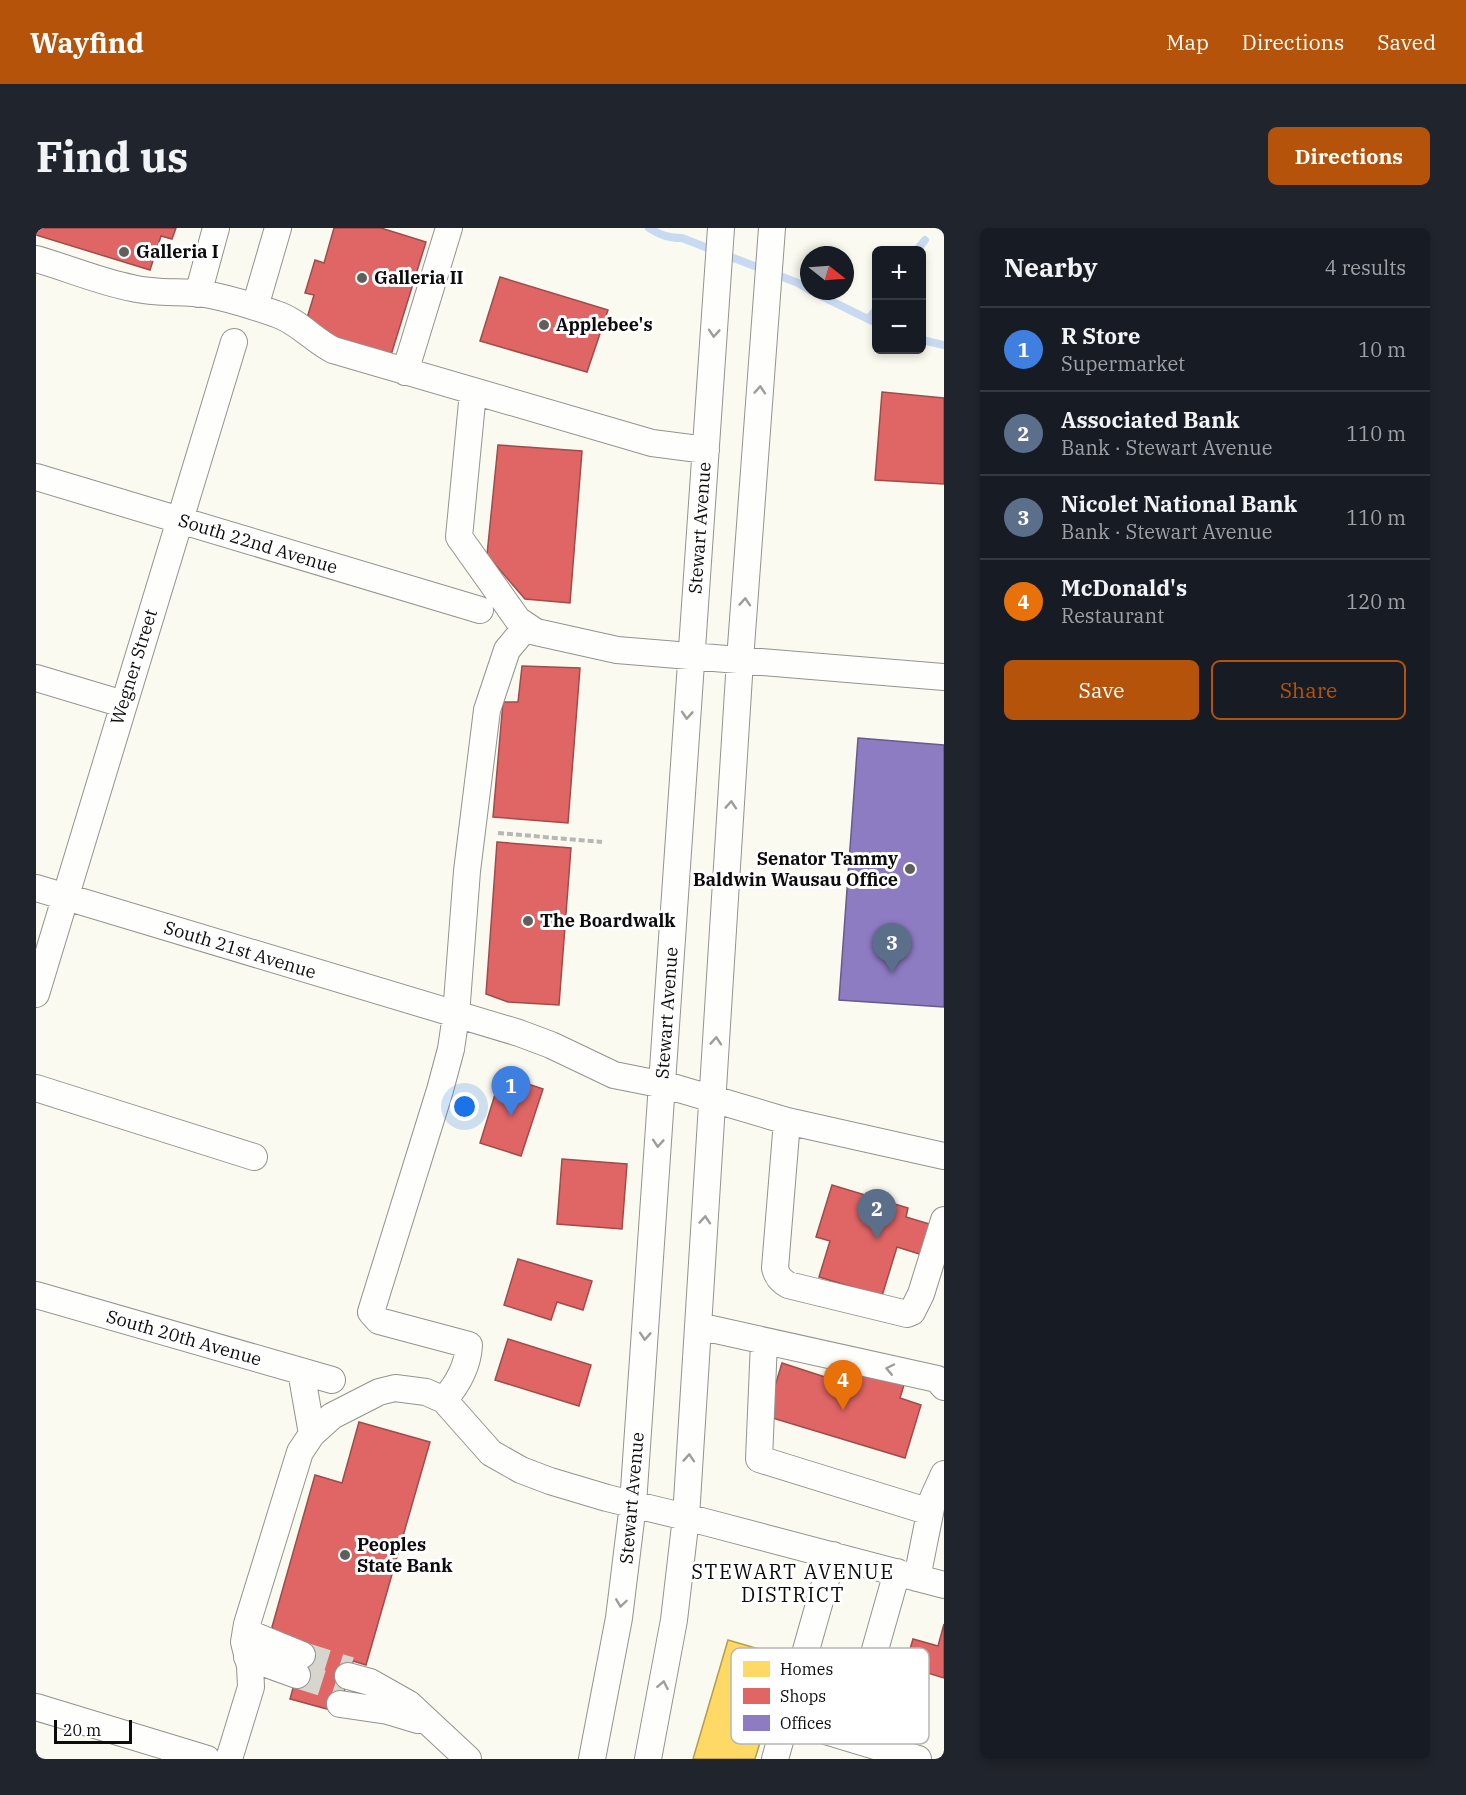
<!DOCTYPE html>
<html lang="en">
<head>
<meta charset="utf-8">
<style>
	body { margin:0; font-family:"IBM Plex Serif",serif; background:#20242c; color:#f1f3f6 }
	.controls { position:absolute; right:18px; top:18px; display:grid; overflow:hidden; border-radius:9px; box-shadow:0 3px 9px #0003 }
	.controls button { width:54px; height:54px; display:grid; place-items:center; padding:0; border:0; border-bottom:2px solid #363941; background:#171b24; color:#f1f3f6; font:30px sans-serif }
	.compass { position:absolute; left:764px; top:18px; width:54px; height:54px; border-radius:50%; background:#171b24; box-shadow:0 3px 9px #0003; rotate:107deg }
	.scale { position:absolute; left:18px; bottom:15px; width:78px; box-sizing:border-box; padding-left:6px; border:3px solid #0c0c0c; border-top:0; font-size:16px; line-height:21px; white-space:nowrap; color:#0c0c0c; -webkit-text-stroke:4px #fff; paint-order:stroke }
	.you { position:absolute; left:429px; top:879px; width:21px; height:21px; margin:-15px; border:4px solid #fff; border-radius:50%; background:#1a73e8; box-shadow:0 0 0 9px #1a73e833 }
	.badge { display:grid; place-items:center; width:39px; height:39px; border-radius:50%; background:#b45309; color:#fff; font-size:20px; font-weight:700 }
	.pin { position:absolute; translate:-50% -50px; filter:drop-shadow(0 2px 3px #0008) }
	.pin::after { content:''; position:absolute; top:32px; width:21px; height:18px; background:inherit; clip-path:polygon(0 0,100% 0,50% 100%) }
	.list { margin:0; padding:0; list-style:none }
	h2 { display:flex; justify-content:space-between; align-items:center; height:78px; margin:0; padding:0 24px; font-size:26px }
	h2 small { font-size:20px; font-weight:400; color:#9ea1a6 }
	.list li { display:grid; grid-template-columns:39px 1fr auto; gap:18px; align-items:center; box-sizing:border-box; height:84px; padding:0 24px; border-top:2px solid #363941 }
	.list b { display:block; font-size:22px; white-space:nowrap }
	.list p { margin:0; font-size:20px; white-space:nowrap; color:#9ea1a6 }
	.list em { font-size:20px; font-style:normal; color:#9ea1a6 }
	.actions { display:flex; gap:12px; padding:18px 24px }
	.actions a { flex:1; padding:14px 0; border:2px solid #b45309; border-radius:9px; text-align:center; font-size:21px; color:#b45309 }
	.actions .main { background:#b45309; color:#fff }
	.map { position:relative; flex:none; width:908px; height:1531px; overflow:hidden; border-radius:9px }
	header { display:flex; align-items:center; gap:36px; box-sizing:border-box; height:84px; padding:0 30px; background:#b45309; color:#fff }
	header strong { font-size:28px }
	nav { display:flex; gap:33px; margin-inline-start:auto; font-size:21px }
	.intro { display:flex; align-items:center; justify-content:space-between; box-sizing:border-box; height:144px; padding:0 36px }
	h1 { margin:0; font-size:42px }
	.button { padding:15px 27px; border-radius:9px; background:#b45309; color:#fff; font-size:21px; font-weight:700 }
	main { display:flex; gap:36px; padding:0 36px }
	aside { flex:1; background:#171b24; border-radius:9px; box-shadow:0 3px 9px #0003 }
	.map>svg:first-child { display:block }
</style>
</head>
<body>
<header>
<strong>Wayfind</strong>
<nav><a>Map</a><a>Directions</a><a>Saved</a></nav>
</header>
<div class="intro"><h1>Find us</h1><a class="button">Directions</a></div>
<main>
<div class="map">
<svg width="908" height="1531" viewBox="0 0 908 1531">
	<rect width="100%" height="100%" fill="#fafaf0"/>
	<path fill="#ffd966" stroke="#b69c4b" stroke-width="1.5" d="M692 1412 750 1429 719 1531H657Z"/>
	<path fill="#e06666" stroke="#a04b4b" stroke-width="1.5" d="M0 0H140L136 11 125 8 114 42 0 7Z
		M298 0H345L390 14 355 127 268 100 278 67 269 65 279 32 288 35Z
		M464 49 572 82 551 144 444 113Z
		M846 164 908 170V256L839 252Z
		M462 217 546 223 534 375 489 371 451 327Z
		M486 438 544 440 532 595 457 589 467 474H482Z
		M461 614 535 620 523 777 472 774 450 766Z
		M465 847 507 861 485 928 444 915Z
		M526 931 591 936 586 1001 521 996Z
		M796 957 872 980 870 989 900 998 890 1028 861 1019 846 1068 783 1049 794 1013 780 1009Z
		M482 1031 556 1053 547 1082 521 1074 515 1092 468 1077Z
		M472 1111 555 1137 543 1178 459 1152Z
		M746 1135 792 1150 796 1135 868 1157 864 1170 885 1177 869 1230 730 1188Z
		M323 1194 394 1214 330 1437 317 1433 302 1484 254 1471 268 1420 245 1413 236 1399 279 1247 306 1255Z
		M908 1396V1450L869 1438 877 1411 902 1418Z"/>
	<path fill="#8e7cc3" stroke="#675a8c" stroke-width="1.5" d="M822 510 908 517V779L803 772Z"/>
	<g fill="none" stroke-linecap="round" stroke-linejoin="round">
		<path stroke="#c8daf2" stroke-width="8" d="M613 0C624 7 632 10 646 10L762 55 773 62
			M881 22 889 12
			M775 63 840 95
			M832 91 840 82
			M886 112 908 117"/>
		<path stroke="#d6d6ce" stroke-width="26" stroke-dasharray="26 13" stroke-linecap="butt" d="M266 1427 314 1442
			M261 1447 308 1462"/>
		<g stroke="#93938f" stroke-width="28">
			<path id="minor" d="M0 31C32 40 64 54 96 60 120 66 145 63 169 66 192 70 217 78 240 86 262 93 277 112 297 122L616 215 670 222
				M162 66 180 0
				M219 79 242 0
				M369 144 413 0
				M437 164 423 309 482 392 500 404 581 422 908 449
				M0 249 444 382
				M0 450 87 476
				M0 660 483 805 515 817 578 847 633 858 751 893 908 928
				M0 766 198 114
				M0 860 218 929
				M751 893 739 1040C741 1048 744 1052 752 1057L871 1086 876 1084 885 1066 908 992
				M0 1067 296 1152
				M662 1098 901 1151 908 1159
				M728 1114 723 1231 894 1284
				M265 1143 276 1206
				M408 1172C421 1157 432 1137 433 1117L343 1093 335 1084 404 862 415 821 420 787 431 643 451 482 471 422 491 398
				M881 1350 897 1270 908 1246
				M210 1404 266 1427
				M211 1429 261 1447
				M312 1448 334 1454 373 1476 432 1531
				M304 1476 352 1483 382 1492
				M0 1479 171 1531
				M750 1491 882 1531
				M814 1510 861 1344
				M193 1531 215 1459 214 1438 208 1414 211 1396 264 1224 276 1206 296 1188 343 1164 359 1160 390 1164 408 1172 455 1225 485 1242 514 1253 571 1270 650 1289 908 1357
				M556 1531 583 1390 597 1276 685 0
				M612 1531 638 1392 650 1289 704 432 736 0
				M739 1531 797 1327"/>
		</g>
		<path stroke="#b7b7b5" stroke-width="4" stroke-dasharray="6 3" stroke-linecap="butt" d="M462 605 566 614"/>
		<use href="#minor" stroke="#fefefd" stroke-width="26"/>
	</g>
	<defs><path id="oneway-chevron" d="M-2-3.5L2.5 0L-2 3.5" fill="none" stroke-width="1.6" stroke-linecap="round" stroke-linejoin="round" transform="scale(1.5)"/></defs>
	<g stroke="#9d9d9d">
		<use href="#oneway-chevron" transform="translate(678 105) rotate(94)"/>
		<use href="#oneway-chevron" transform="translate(724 162) rotate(-86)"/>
		<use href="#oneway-chevron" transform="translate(709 374) rotate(-86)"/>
		<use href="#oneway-chevron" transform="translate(651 487) rotate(94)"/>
		<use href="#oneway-chevron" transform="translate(695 577) rotate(-86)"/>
		<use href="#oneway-chevron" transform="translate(680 813) rotate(-86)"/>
		<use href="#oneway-chevron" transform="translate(622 915) rotate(94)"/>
		<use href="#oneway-chevron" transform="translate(669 992) rotate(-86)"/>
		<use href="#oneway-chevron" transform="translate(609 1108) rotate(94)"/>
		<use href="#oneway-chevron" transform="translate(854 1141) rotate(-168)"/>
		<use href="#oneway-chevron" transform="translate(653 1230) rotate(-86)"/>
		<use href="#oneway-chevron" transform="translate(585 1375) rotate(98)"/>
		<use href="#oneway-chevron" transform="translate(627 1457) rotate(-79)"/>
	</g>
	<g fill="#5f5f5c" stroke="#fff" stroke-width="2">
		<circle cx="88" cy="24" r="6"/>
		<circle cx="326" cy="50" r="6"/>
		<circle cx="508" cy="97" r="6"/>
		<circle cx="874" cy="641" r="6"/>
		<circle cx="492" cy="693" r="6"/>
		<circle cx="309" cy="1327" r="6"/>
	</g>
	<g text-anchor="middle" stroke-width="6" stroke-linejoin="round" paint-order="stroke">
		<g font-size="18" font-weight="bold" fill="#0c0c0c" stroke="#fff" text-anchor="start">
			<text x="100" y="30">Galleria I</text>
			<text x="338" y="56">Galleria II</text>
			<text x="520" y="103">Applebee's</text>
			<text x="862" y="637" text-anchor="end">Senator Tammy<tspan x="862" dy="21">Baldwin Wausau Office</tspan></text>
			<text x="504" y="699">The Boardwalk</text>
			<text x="321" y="1323">Peoples<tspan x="321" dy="21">State Bank</tspan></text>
		</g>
		<g font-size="18" fill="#0c0c0c" stroke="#fff">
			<text transform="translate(664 300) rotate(-86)" y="6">Stewart Avenue</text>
			<text transform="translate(222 316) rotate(17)" y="6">South 22nd Avenue</text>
			<text transform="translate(98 439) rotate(-73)" y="6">Wegner Street</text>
			<text transform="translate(204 722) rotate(17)" y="6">South 21st Avenue</text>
			<text transform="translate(631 785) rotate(-86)" y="6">Stewart Avenue</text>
			<text transform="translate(148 1110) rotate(16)" y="6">South 20th Avenue</text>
			<text transform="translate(596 1270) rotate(-85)" y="6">Stewart Avenue</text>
		</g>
		<g font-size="20" letter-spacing="1.5" fill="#0c0c0c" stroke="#fff">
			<text x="757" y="1351">STEWART AVENUE<tspan x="757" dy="23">DISTRICT</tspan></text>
		</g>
	</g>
	<rect x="695" y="1420" width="198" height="96" rx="9" fill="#fff" stroke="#b6b6b6" stroke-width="1.5"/>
	<rect x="707" y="1433" width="27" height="16" fill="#ffd966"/>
	<rect x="707" y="1460" width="27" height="16" fill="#e06666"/>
	<rect x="707" y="1487" width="27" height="16" fill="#8e7cc3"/>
	<g font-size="16" fill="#0c0c0c">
		<text x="744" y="1447">Homes</text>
		<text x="744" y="1474">Shops</text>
		<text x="744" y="1501">Offices</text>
	</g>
</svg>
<div class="controls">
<button>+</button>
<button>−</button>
</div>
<svg class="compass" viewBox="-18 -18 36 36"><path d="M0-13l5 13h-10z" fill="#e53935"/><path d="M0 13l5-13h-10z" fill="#9ea1a6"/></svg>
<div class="scale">20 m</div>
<div class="you"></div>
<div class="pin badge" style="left:475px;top:888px;background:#3f7fe0">1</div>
<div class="pin badge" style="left:841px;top:1011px;background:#5c6f8a">2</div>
<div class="pin badge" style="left:856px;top:745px;background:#5c6f8a">3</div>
<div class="pin badge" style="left:807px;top:1182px;background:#e8710a">4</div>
</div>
<aside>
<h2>Nearby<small>4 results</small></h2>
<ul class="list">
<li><span class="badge" style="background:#3f7fe0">1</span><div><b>R Store</b><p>Supermarket</p></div><em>10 m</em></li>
<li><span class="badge" style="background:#5c6f8a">2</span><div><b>Associated Bank</b><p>Bank · Stewart Avenue</p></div><em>110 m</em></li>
<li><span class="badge" style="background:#5c6f8a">3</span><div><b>Nicolet National Bank</b><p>Bank · Stewart Avenue</p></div><em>110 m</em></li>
<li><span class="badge" style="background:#e8710a">4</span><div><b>McDonald's</b><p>Restaurant</p></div><em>120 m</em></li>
</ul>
<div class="actions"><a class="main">Save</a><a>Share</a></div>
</aside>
</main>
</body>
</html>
